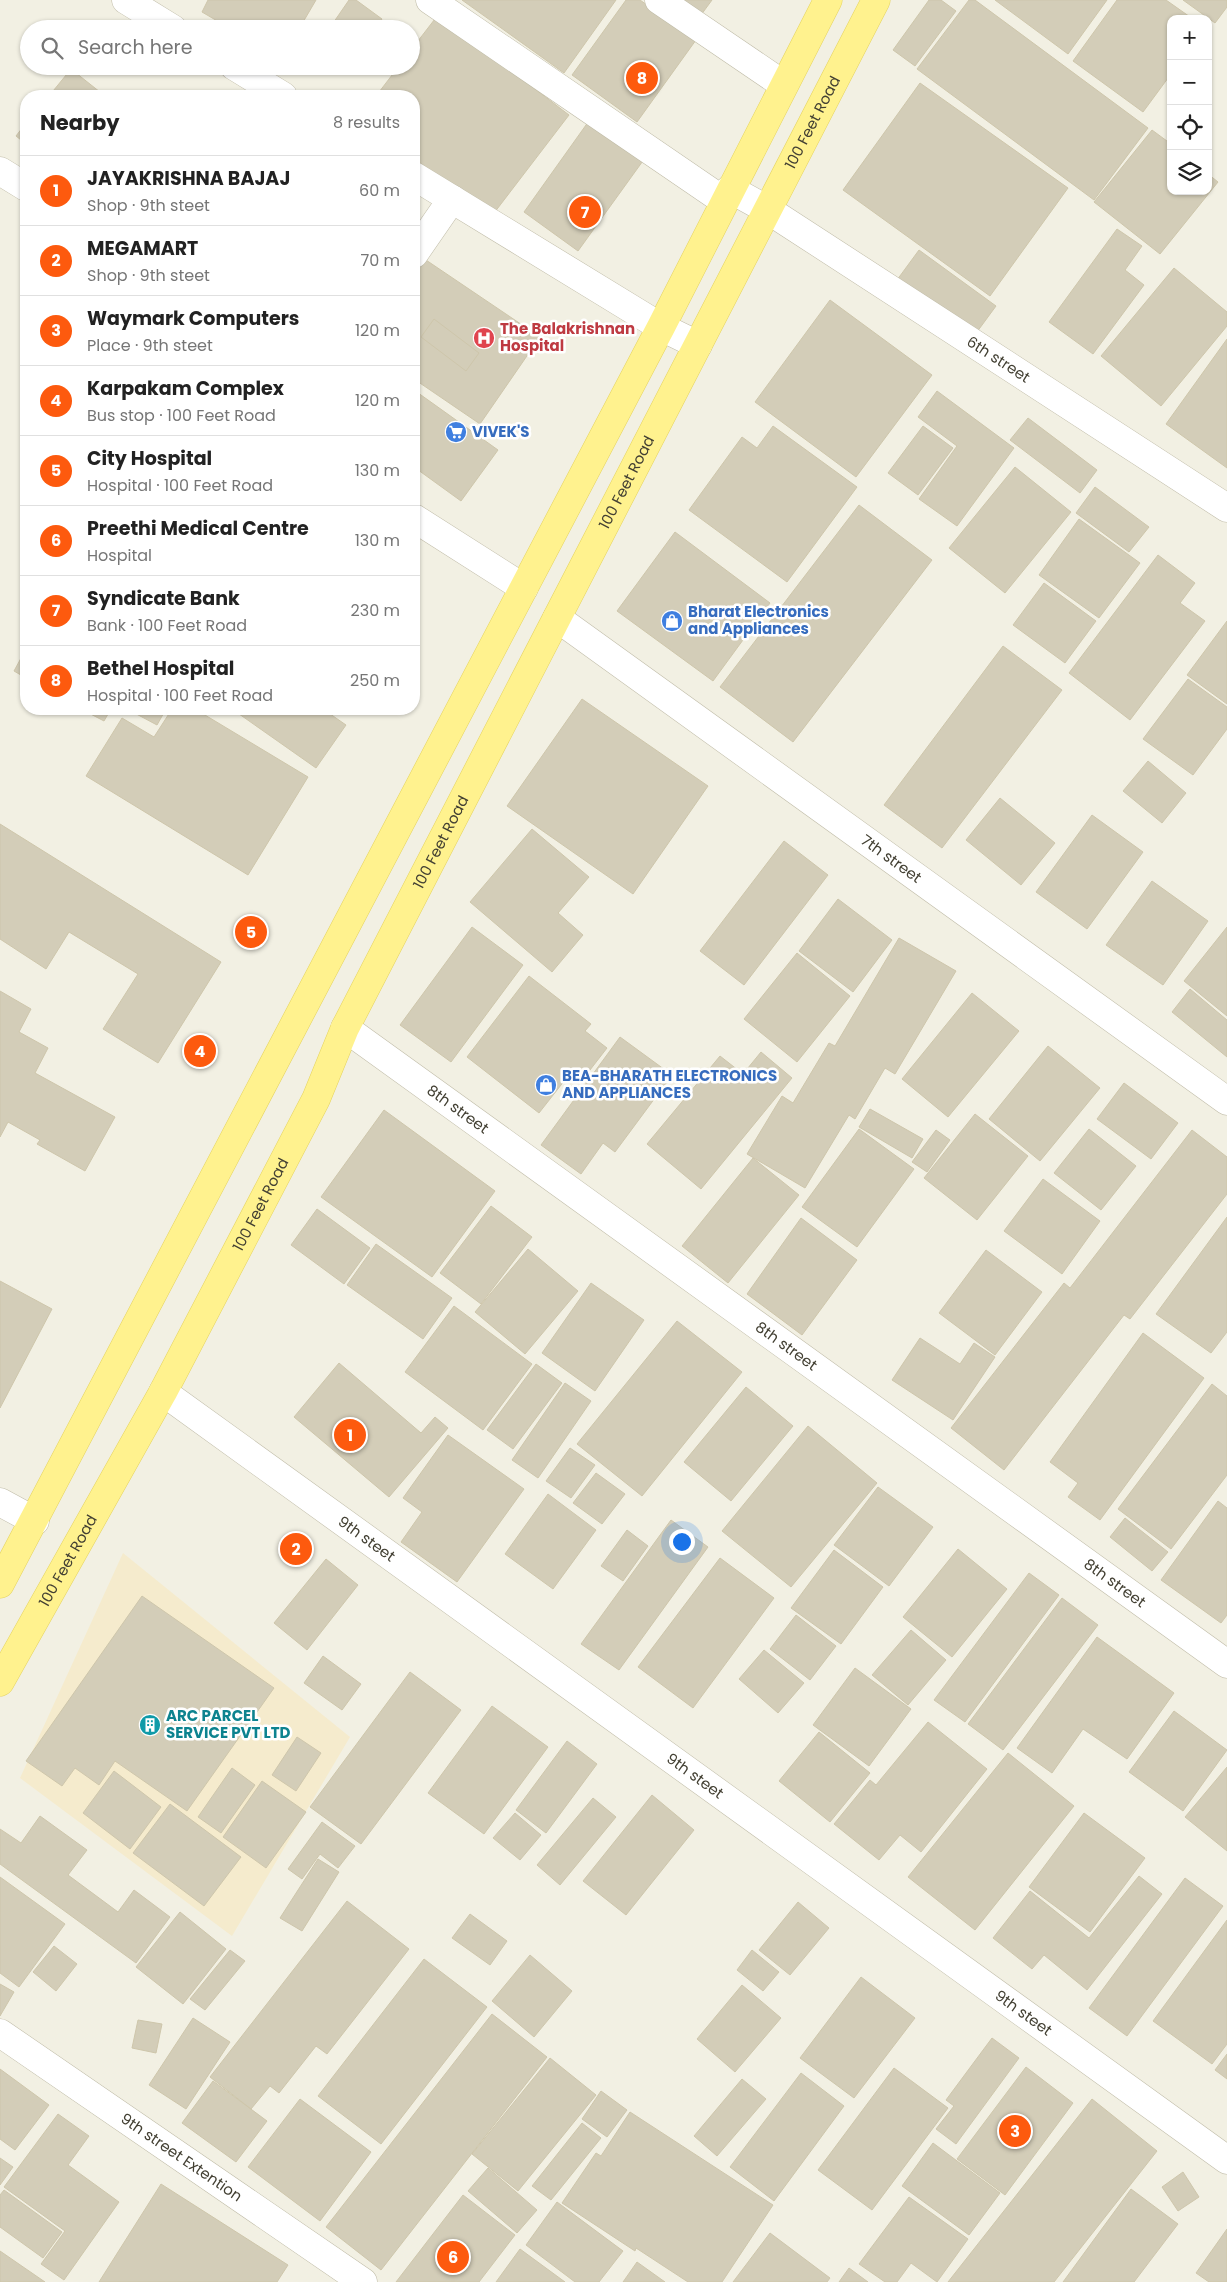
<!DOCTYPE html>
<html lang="en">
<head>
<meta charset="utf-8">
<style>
	body { margin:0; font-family:Poppins,sans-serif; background:#f6f6f6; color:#222 }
	.controls { position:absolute; right:15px; top:15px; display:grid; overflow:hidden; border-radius:10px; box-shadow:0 1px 4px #0004 }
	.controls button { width:45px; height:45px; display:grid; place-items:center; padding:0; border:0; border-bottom:1px solid #e0e0e0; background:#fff; color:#222; font:25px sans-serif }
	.you { position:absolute; left:681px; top:1541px; width:18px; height:18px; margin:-12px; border:4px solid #fff; border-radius:50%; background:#1a73e8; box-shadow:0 0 0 8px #1a73e833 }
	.badge { display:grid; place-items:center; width:32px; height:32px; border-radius:50%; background:#fd5a0e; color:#fff; font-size:16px; font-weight:700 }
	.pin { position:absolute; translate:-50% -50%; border:2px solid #fff; box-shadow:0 1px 5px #0006 }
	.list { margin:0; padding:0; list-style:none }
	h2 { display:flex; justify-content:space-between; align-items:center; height:65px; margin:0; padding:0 20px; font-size:21px }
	h2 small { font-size:16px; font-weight:400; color:#767676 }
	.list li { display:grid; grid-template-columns:32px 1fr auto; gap:15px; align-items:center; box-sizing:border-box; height:70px; padding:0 20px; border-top:1px solid #e0e0e0 }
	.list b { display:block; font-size:19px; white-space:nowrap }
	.list p { margin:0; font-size:16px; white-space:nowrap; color:#767676 }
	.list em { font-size:16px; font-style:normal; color:#767676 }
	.icon { flex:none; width:28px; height:28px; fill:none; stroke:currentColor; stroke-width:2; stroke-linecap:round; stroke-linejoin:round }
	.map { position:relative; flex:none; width:1227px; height:2282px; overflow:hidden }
	.search { position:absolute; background:#fff; box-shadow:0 1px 4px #0004; left:20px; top:20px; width:400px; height:55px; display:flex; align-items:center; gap:12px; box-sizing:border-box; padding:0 18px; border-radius:28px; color:#767676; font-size:19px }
	.panel { position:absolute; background:#fff; box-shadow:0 1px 4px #0004; left:20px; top:90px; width:400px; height:625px; border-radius:20px }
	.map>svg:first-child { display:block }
</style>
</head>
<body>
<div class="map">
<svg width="1227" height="2282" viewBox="0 0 1227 2282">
	<rect width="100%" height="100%" fill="#f2f0e3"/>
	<path fill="#f5ebcd" d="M123 1553 350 1737 232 1936 20 1778Z"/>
	<path fill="#d3cdb8" stroke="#cec6ab" d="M208 0H316L299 29H231L202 12Z
		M349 0H356L382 19 375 29H329Z
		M462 0H616L564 73Z
		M626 0H640L696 40 637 122 572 75Z
		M682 0H712L701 15Z
		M929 0H941L956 11 915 66 893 50Z
		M969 0H975L1148 128 1094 200 917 69Z
		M995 0H1107L1068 54Z
		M1117 0H1166L1193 19H1171V74L1143 112 1073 61Z
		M1183 0H1227V7L1215 23Z
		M438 15 569 115 491 217 414 158V96H376L399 66H411V50Z
		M71 69 105 96H49Z
		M920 83 1068 188 990 296 843 190Z
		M591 118 645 158 578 251 524 212Z
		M26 123V144L16 136Z
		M1152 130 1171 144V191H1208V174L1218 182 1160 254 1094 202Z
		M1117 229 1142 246 1125 270 1144 285 1093 354 1049 322Z
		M919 250 996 306 974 336 897 280Z
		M423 258 540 337 480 424 414 379V271Z
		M1174 268 1227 312V326L1161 406 1101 356Z
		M830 300 932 375 856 477 755 402Z
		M434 319 479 353 466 371 421 337Z
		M1227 339V468L1166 424Z
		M414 390 498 450 461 501 414 467Z
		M937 391 1014 448 957 526 919 499 957 446 918 417Z
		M1028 418 1097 470 1080 493 1010 440Z
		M773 426 857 487 787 582 689 510 742 437 757 448Z
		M923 426 953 448 918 495 888 473Z
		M1015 467 1071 512 1005 593 949 548Z
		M1095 487 1149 527 1129 552 1076 513Z
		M859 505 932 560 793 742 720 687Z
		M1079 519 1140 563 1099 618 1039 575Z
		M675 532 770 603 713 681 617 611Z
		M1158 555 1195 583 1180 603 1205 621 1130 720 1069 673Z
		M1044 583 1096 621 1065 663 1013 625Z
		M1227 621V704L1187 675Z
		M1003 646 1062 690 942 848 884 805Z
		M26 649V678L14 671Z
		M1188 679 1227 707V729L1193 775 1143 739Z
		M582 699 708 786 633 894 507 806Z
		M81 709H111L104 721Z
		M127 709H166L157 725Z
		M172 709H195L308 777 248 875 86 776 122 718 154 737Z
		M232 709H323L346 725 316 768Z
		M1148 761 1186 793 1162 823 1123 791Z
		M1000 798 1055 843 1021 885 966 840Z
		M1092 815 1143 852 1087 929 1036 892Z
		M0 824 221 962 158 1063 103 1029 138 974 69 932 46 969 0 939Z
		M532 829 589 877 558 913 583 935 552 972 470 902Z
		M784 841 828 875 744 985 700 951Z
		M1152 881 1208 921 1163 985 1106 945Z
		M838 899 892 940 853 992 799 951Z
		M472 927 523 965 451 1062 400 1025Z
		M1227 927V1016L1184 981Z
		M899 938 956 971 895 1074 885 1068 855 1119 849 1115 805 1188 747 1154 782 1096 793 1103 829 1043 835 1046Z
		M797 953 850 996 797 1062 744 1019Z
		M529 976 591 1024 585 1031 607 1048 583 1079 572 1071 539 1113 467 1057Z
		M1190 989 1227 1020V1057L1172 1012Z
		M0 991 31 1009 19 1032 48 1048 35 1073 115 1117 85 1171 37 1144 40 1140 8 1122 0 1137Z
		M972 993 1019 1031 948 1117 902 1079Z
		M620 1037 672 1075 615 1152 603 1143 581 1174 541 1145Z
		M1048 1046 1100 1088 1040 1161 989 1119Z
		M761 1052 792 1078 701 1189 647 1144 720 1056 743 1074Z
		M1124 1083 1178 1123 1151 1159 1097 1119Z
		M870 1109 923 1139 912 1158 859 1127Z
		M384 1110 495 1191 432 1277 321 1197Z
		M975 1114 1028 1156 977 1220 924 1178Z
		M859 1129 914 1169 857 1247 802 1207Z
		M1089 1129 1136 1166 1101 1210 1054 1173Z
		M936 1130 950 1140 927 1172 912 1162Z
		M1192 1130 1227 1157V1194L1130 1319 1124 1315 1004 1470 951 1428 1064 1283 1070 1288Z
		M753 1158 799 1195 728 1283 682 1246Z
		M1043 1179 1100 1221 1062 1274 1004 1231Z
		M491 1206 532 1237 481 1304 440 1273Z
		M317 1209 370 1248 344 1284 291 1245Z
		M1227 1217V1332L1211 1353 1156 1314Z
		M801 1218 857 1260 802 1335 747 1294Z
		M376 1244 452 1298 423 1339 347 1285Z
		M528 1249 578 1291 525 1354 475 1312Z
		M986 1250 1042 1292 995 1355 939 1313Z
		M0 1281 52 1309 0 1408Z
		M591 1283 644 1320 595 1391 542 1353Z
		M454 1306 532 1364 483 1430 405 1372Z
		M677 1321 742 1372 642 1496 577 1444Z
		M1143 1333 1204 1378 1100 1520 1068 1497 1078 1483 1050 1462Z
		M920 1338 960 1364 974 1343 995 1357 953 1420 892 1380Z
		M339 1363 421 1433 435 1417 448 1428 389 1497 294 1417Z
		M536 1364 562 1383 513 1449 487 1430Z
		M565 1383 591 1401 538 1478 512 1460Z
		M1212 1384 1227 1396V1475L1171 1549 1118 1509Z
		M746 1387 793 1426 731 1501 684 1462Z
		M808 1426 877 1483 791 1587 722 1531Z
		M448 1435 524 1489 457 1582 401 1542 422 1512 403 1498Z
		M570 1448 595 1465 571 1498 546 1481Z
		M596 1473 625 1494 602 1524 573 1503Z
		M878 1487 933 1527 889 1586 834 1545Z
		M548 1494 596 1530 553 1589 505 1554Z
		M1218 1501 1227 1508V1615L1221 1623 1161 1580Z
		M1125 1518 1168 1552 1152 1571 1110 1537Z
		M671 1520 708 1547 619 1670 581 1644Z
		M627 1530 648 1546 623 1581 601 1566Z
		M958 1549 1007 1589 952 1657 903 1617Z
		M834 1550 883 1587 841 1644 791 1608Z
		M720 1558 774 1598 693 1708 638 1667Z
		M326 1559 358 1585 307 1650 274 1623Z
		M1029 1573 1059 1595 965 1722 934 1700Z
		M142 1596 274 1688 187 1811 115 1761 99 1785 75 1768 62 1786 26 1761Z
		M1062 1598 1098 1625 1003 1750 968 1724Z
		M796 1615 836 1646 810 1680 770 1649Z
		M911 1630 946 1660 908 1705 872 1675Z
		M1097 1637 1174 1693 1127 1759 1083 1729 1052 1773 1017 1748Z
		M764 1650 804 1683 778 1713 739 1679Z
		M323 1656 361 1684 342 1710 304 1683Z
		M855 1668 911 1709 869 1766 813 1725Z
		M410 1672 461 1710 361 1844 310 1807Z
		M492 1706 548 1747 484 1834 428 1793Z
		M1174 1711 1227 1750 1183 1811 1129 1772Z
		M928 1722 987 1769 921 1852 900 1835 879 1860 834 1824 870 1780 876 1785Z
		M819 1732 870 1773 830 1822 779 1781Z
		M297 1737 321 1753 296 1791 272 1775Z
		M567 1741 597 1764 546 1833 516 1810Z
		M1008 1753 1074 1806 975 1930 908 1877Z
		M1227 1767V1851L1185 1817Z
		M232 1768 255 1785 221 1833 198 1817Z
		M114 1771 161 1807 130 1849 83 1813Z
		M262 1781 306 1812 266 1868 223 1837Z
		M652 1795 694 1830 626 1915 583 1881Z
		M593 1798 616 1817 560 1885 537 1865Z
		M170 1804 241 1857 204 1906 133 1853Z
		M515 1813 541 1835 520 1860 493 1838Z
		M1084 1813 1145 1858 1090 1932 1029 1887Z
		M40 1816 87 1850 68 1875 118 1912 134 1890 170 1917 136 1963 0 1864V1829L21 1843Z
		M322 1822 355 1846 338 1868 320 1854 302 1879 288 1869Z
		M318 1859 339 1872 302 1931 280 1918Z
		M1139 1876 1162 1894 1087 1990 1044 1955 1032 1969 993 1938 1030 1891 1089 1938Z
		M0 1877 65 1924 19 1987 0 1973Z
		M1185 1878 1223 1906 1127 2036 1089 2008Z
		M347 1901 409 1949 327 2054 316 2046 279 2093 270 2086 251 2109 210 2077Z
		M798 1902 829 1928 790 1975 759 1950Z
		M180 1912 226 1949 183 2004 136 1967Z
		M470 1914 507 1941 490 1965 452 1938Z
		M1227 1920V2044L1212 2064 1153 2021Z
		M54 1946 77 1964 56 1991 33 1972Z
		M230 1950 245 1961 205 2010 190 1999Z
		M752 1950 779 1972 763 1991 737 1970Z
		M530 1955 572 1991 534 2037 492 2001Z
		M424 1959 487 2007 381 2144 318 2096Z
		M861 1977 915 2018 854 2098 800 2058Z
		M0 1984 14 1992 0 2016Z
		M742 1985 781 2018 735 2072 697 2039Z
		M492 2014 547 2057 381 2270 326 2227Z
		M193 2018 230 2042 186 2109 149 2085Z
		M138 2020 162 2024 156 2053 132 2048Z
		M992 2038 1019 2058 956 2144 936 2129 954 2106 946 2100Z
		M1227 2054V2079L1215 2070Z
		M550 2058 596 2095 518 2191 472 2154Z
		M1026 2067 1073 2103 1005 2195 957 2159Z
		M894 2068 948 2108 872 2210 818 2170Z
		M0 2069 49 2105 15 2150 0 2139Z
		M801 2073 844 2106 774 2201 730 2167Z
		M742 2079 766 2099 717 2156 694 2136Z
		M213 2081 267 2121 236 2162 182 2123Z
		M601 2091 627 2110 607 2137 582 2119Z
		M300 2099 371 2152 320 2221 248 2167Z
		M1092 2099 1157 2151 1054 2282H948Z
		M630 2112 773 2205 722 2282H688L636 2248 635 2251 562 2203 596 2153 601 2156Z
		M58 2114 89 2136 68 2165 119 2202 64 2280 41 2264 65 2231 4 2187Z
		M582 2123 601 2138 551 2200 532 2186Z
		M933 2143 1000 2193 969 2235 902 2186Z
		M0 2158 13 2167 0 2185Z
		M488 2168 537 2210 517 2233 468 2191Z
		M1183 2172 1199 2197 1178 2211 1162 2187Z
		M161 2184 288 2265 277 2282H99Z
		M1131 2189 1178 2224 1134 2282H1063Z
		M4 2190 62 2232 43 2258 0 2227V2195Z
		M463 2195 515 2235 479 2282H396Z
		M909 2197 968 2239 937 2282 911 2263 897 2282H885L859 2264Z
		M557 2202 623 2251 599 2282H575L526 2245Z
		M1227 2229V2282H1209L1196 2273Z
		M770 2233 830 2278 827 2282H733Z
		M520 2249 565 2282H496Z
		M0 2251 45 2282H0Z
		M637 2262 665 2282H623Z
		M849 2268 868 2282H839Z"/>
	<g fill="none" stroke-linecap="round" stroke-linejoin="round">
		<g stroke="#c0bca8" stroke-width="29">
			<g id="minor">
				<path d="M126 0 173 29"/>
				<path d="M430 0 724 201"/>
				<path d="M659 0 784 85"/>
				<path d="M234 66 283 96"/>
				<path d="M0 171 26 187"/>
				<path d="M414 176 661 327 698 345"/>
				<path id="s1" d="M730 189 768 210 1227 508"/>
				<path d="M414 254 452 199"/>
				<path d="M414 518 524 588"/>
				<path id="s2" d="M557 618 1227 1101"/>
				<path id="s3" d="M345 1028 1227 1664"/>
				<path id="s4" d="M163 1392 1227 2160"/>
				<path d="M0 1502 35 1521"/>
				<path id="s5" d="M0 2033 363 2282"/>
			</g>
		</g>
		<g stroke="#e5d35e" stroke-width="29">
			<g id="primary">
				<path d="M0 1584 661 327 828 0"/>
				<path id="s6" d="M0 1682 163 1392 316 1099 345 1028 876 0"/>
			</g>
		</g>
		<use href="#minor" stroke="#fff" stroke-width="28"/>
		<use href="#primary" stroke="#fff28e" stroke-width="28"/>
	</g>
	<defs>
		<g id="hospital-disc" transform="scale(1.125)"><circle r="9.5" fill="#e0444e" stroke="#fff"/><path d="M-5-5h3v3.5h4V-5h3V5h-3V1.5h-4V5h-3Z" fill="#fff"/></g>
		<g id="supermarket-disc" transform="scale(1.125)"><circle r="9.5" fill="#3f7fe0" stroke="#fff"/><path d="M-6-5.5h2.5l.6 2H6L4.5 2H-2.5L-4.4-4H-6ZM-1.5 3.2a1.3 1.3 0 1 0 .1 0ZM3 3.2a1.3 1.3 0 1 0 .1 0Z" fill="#fff"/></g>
		<g id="shop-disc" transform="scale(1.125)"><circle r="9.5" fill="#3f7fe0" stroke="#fff"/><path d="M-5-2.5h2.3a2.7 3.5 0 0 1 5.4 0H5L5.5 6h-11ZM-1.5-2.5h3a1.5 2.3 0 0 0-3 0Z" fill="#fff"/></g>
		<g id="building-disc" transform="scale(1.125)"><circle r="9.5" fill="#0f9aa8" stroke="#fff"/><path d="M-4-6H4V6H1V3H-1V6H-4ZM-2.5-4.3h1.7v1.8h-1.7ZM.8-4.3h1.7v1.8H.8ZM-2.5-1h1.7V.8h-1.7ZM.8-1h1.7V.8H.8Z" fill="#fff"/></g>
	</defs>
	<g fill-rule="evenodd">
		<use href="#hospital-disc" x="484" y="338"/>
		<use href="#supermarket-disc" x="456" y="432"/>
		<use href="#shop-disc" x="672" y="621"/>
		<use href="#shop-disc" x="546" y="1085"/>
		<use href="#building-disc" x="150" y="1725"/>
	</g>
	<g text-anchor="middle" stroke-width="5" stroke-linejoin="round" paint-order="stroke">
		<g font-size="15" fill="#434033" stroke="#fff">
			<text dy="5" stroke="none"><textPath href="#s6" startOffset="1759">100 Feet Road</textPath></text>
			<text dy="5" stroke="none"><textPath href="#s1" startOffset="318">6th street</textPath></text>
			<text dy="5" stroke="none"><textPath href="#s6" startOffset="1354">100 Feet Road</textPath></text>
			<text dy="5" stroke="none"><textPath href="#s6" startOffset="949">100 Feet Road</textPath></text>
			<text dy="5" stroke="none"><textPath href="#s2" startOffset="412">7th street</textPath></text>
			<text dy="5" stroke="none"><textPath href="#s3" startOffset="139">8th street</textPath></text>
			<text dy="5" stroke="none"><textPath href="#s6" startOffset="544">100 Feet Road</textPath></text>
			<text dy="5" stroke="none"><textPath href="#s3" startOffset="544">8th street</textPath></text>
			<text dy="5" stroke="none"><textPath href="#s4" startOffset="251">9th steet</textPath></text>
			<text dy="5" stroke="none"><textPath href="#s6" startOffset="139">100 Feet Road</textPath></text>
			<text dy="5" stroke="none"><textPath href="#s3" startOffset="949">8th street</textPath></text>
			<text dy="5" stroke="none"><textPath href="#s4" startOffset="656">9th steet</textPath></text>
			<text dy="5" stroke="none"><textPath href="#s4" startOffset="1061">9th steet</textPath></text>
			<text dy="5" stroke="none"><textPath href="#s5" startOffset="220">9th street Extention</textPath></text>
		</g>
		<g font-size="15" font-weight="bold" fill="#be3a42" stroke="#fff" text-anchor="start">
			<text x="500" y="334">The Balakrishnan<tspan x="500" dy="17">Hospital</tspan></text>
		</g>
		<g font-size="15" font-weight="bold" fill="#366cbe" stroke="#fff" text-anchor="start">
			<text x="472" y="437">VIVEK'S</text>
			<text x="688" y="617">Bharat Electronics<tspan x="688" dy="17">and Appliances</tspan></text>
			<text x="562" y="1081">BEA-BHARATH ELECTRONICS<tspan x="562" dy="17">AND APPLIANCES</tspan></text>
		</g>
		<g font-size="15" font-weight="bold" fill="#0d838f" stroke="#fff" text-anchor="start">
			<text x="166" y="1721">ARC PARCEL<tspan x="166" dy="17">SERVICE PVT LTD</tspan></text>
		</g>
	</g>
</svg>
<div class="controls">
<button>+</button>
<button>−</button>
<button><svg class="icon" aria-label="locate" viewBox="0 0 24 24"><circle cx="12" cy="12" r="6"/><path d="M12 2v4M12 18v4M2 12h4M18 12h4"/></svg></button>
<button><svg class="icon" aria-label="layers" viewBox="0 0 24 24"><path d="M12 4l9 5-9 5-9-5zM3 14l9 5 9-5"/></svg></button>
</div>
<div class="you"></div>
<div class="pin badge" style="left:350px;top:1435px">1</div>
<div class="pin badge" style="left:296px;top:1549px">2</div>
<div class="pin badge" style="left:1015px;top:2131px">3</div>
<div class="pin badge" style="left:200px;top:1051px">4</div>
<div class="pin badge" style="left:251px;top:932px">5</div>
<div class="pin badge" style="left:453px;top:2257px">6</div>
<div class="pin badge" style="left:585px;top:212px">7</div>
<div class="pin badge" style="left:642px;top:78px">8</div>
<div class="search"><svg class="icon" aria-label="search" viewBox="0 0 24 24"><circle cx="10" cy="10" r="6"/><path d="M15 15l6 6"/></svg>Search here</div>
<section class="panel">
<h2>Nearby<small>8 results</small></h2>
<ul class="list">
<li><span class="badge">1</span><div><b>JAYAKRISHNA BAJAJ</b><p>Shop · 9th steet</p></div><em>60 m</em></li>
<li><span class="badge">2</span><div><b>MEGAMART</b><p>Shop · 9th steet</p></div><em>70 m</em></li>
<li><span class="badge">3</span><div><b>Waymark Computers</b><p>Place · 9th steet</p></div><em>120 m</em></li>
<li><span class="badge">4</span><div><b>Karpakam Complex</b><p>Bus stop · 100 Feet Road</p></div><em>120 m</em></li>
<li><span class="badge">5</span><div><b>City Hospital</b><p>Hospital · 100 Feet Road</p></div><em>130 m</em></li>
<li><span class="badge">6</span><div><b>Preethi Medical Centre</b><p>Hospital</p></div><em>130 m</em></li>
<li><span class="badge">7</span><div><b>Syndicate Bank</b><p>Bank · 100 Feet Road</p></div><em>230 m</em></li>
<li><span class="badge">8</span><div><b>Bethel Hospital</b><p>Hospital · 100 Feet Road</p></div><em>250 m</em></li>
</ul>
</section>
</div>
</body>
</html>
